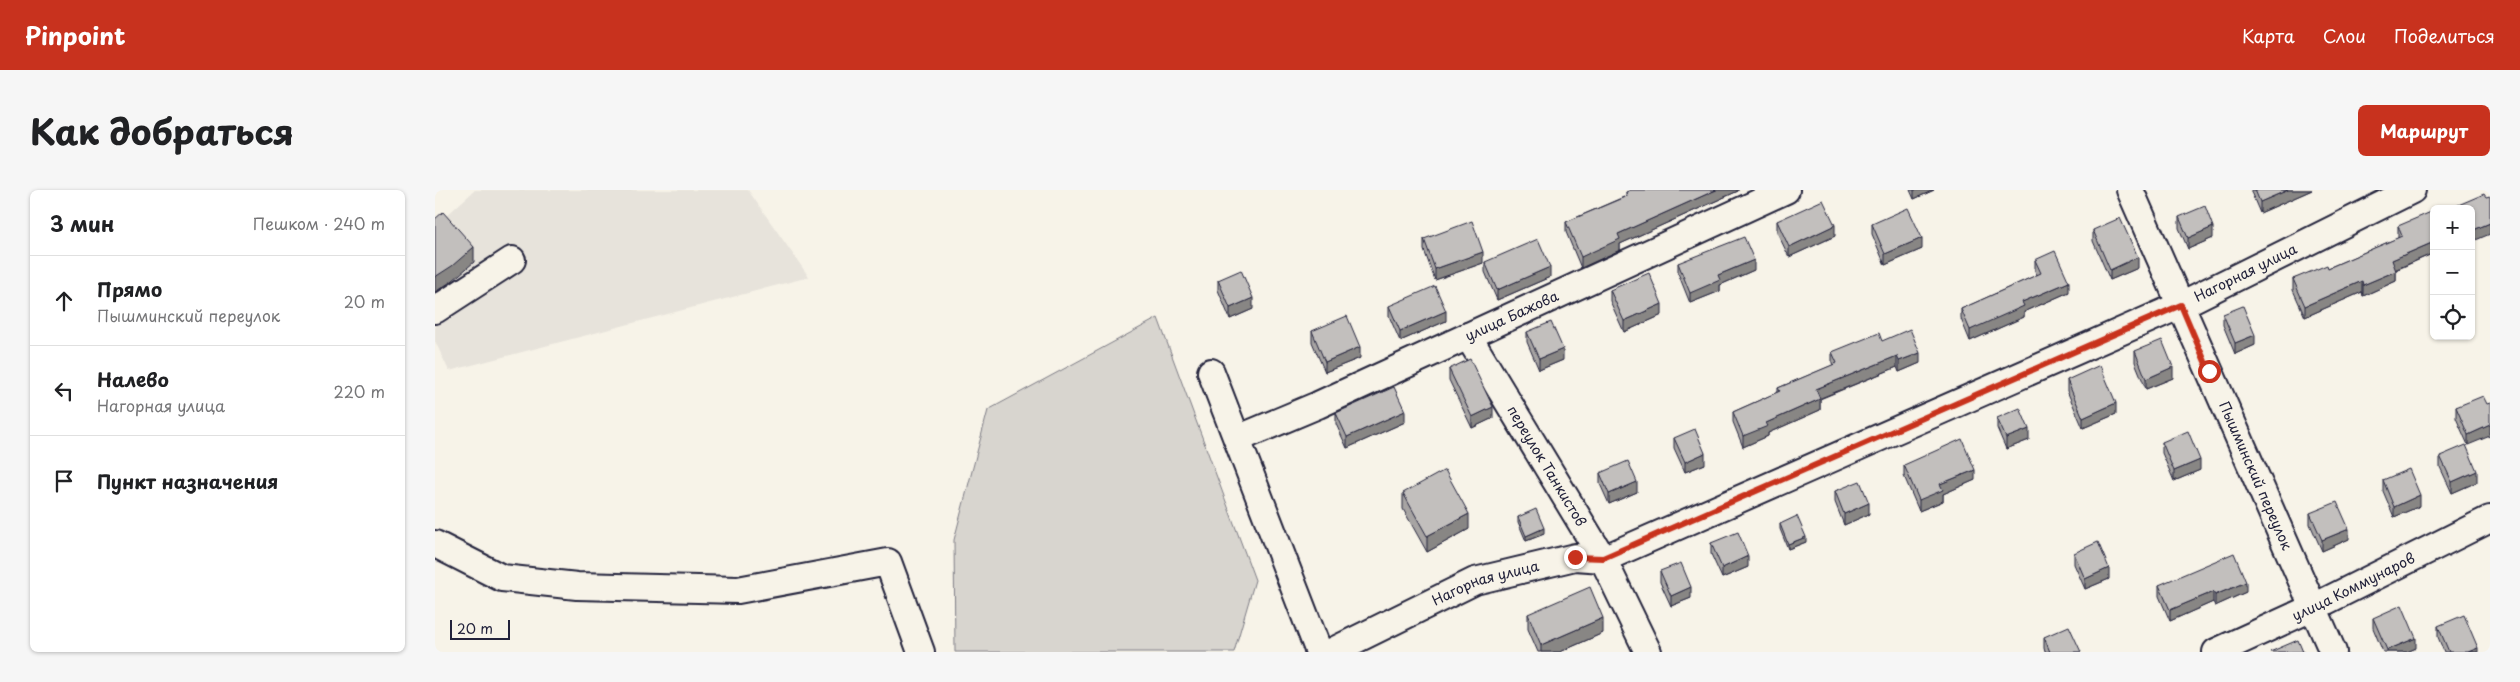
<!DOCTYPE html>
<html lang="ru">
<head>
<meta charset="utf-8">
<style>
	body { margin:0; font-family:"Playpen Sans",sans-serif; background:#f6f6f6; color:#202124 }
	.controls { position:absolute; right:15px; top:15px; display:grid; overflow:hidden; border-radius:8px; box-shadow:0 1px 4px #0004 }
	.controls button { width:45px; height:45px; display:grid; place-items:center; padding:0; border:0; border-bottom:1px solid #e0e0e0; background:#fff; color:#202124; font:25px sans-serif }
	.scale { position:absolute; left:15px; bottom:12px; width:60px; box-sizing:border-box; padding-left:5px; border:2px solid #22223b; border-top:0; font-size:14px; line-height:18px; white-space:nowrap; color:#22223b; -webkit-text-stroke:4px #f7f3e8; paint-order:stroke }
	.stop { position:absolute; width:15px; height:15px; margin:-11px; border:4px solid #c8321e; border-radius:50%; background:#fff }
	.stop.end { background:#c8321e; border-color:#fff; box-shadow:0 1px 5px #0008 }
	.list { margin:0; padding:0; list-style:none }
	h2 { display:flex; justify-content:space-between; align-items:center; height:65px; margin:0; padding:0 20px; font-size:21px }
	h2 small { font-size:16px; font-weight:400; color:#757577 }
	.list li { display:grid; grid-template-columns:32px 1fr auto; gap:15px; align-items:center; box-sizing:border-box; height:90px; padding:0 20px; border-top:1px solid #e0e0e0 }
	.list b { display:block; font-size:19px; white-space:nowrap }
	.list p { margin:0; font-size:16px; white-space:nowrap; color:#757577 }
	.list em { font-size:16px; font-style:normal; color:#757577 }
	.icon { flex:none; width:28px; height:28px; fill:none; stroke:currentColor; stroke-width:2; stroke-linecap:round; stroke-linejoin:round }
	.map { position:relative; flex:none; width:2055px; height:462px; overflow:hidden; border-radius:8px }
	header { display:flex; align-items:center; gap:30px; box-sizing:border-box; height:70px; padding:0 25px; background:#c8321e; color:#fff }
	header strong { font-size:24px }
	nav { display:flex; gap:28px; margin-inline-start:auto; font-size:18px }
	.intro { display:flex; align-items:center; justify-content:space-between; box-sizing:border-box; height:120px; padding:0 30px }
	h1 { margin:0; font-size:35px }
	.button { padding:12px 22px; border-radius:8px; background:#c8321e; color:#fff; font-size:18px; font-weight:700 }
	main { display:flex; gap:30px; padding:0 30px }
	aside { flex:1; background:#fff; border-radius:8px; box-shadow:0 1px 4px #0004 }
	.map>svg:first-child { display:block }
</style>
</head>
<body>
<header>
<strong>Pinpoint</strong>
<nav><a>Карта</a><a>Слои</a><a>Поделиться</a></nav>
</header>
<div class="intro"><h1>Как добраться</h1><a class="button">Маршрут</a></div>
<main>
<aside>
<h2>3 мин<small>Пешком · 240 m</small></h2>
<ul class="list">
<li><svg class="icon" aria-label="ahead" viewBox="0 0 24 24"><path d="M12 20V5M6 11l6-6 6 6"/></svg><div><b>Прямо</b><p>Пышминский переулок</p></div><em>20 m</em></li>
<li><svg class="icon" aria-label="left" viewBox="0 0 24 24"><path d="M17 20v-9H6M10 6l-5 5 5 5"/></svg><div><b>Налево</b><p>Нагорная улица</p></div><em>220 m</em></li>
<li><svg class="icon" aria-label="arrive" viewBox="0 0 24 24"><path d="M6 21V4h12l-3 4 3 4H6"/></svg><div><b>Пункт назначения</b></div></li>
</ul>
</aside>
<div class="map">
<svg width="2055" height="462" viewBox="0 0 2055 462">
	<rect width="100%" height="100%" fill="#f7f3e8"/>
	<filter id="ink" filterUnits="userSpaceOnUse"><feTurbulence type="fractalNoise" baseFrequency=".02" numOctaves="2"/><feDisplacementMap in="SourceGraphic" scale="10" xChannelSelector="R" yChannelSelector="G"/><feConvolveMatrix kernelMatrix="1 2 1 2 8 2 1 2 1" color-interpolation-filters="sRGB"/></filter>
	<g filter="url(#ink)">
		<path fill="#e7e3db" d="M40 0H313L374 87 14 181 0 151V36Z"/>
		<path fill="#d8d5cf" stroke="#7d7c85" d="M723 128 820 390 799 462H520L519 350 553 220Z"/>
		<g fill="none" stroke-linecap="round" stroke-linejoin="round">
			<g stroke="#22223b" stroke-width="30">
				<g id="minor">
					<path id="s1" d="M1695 0 1898 462"/>
					<path d="M0 120 77 70"/>
					<path id="s2" d="M1033 146 1168 369 1213 462"/>
					<path d="M776 182 884 462"/>
					<path id="s3" d="M802 249 883 215 1351 0"/>
					<path d="M0 354 67 388 142 396 303 400 453 372 486 462"/>
					<path id="s4" d="M896 462 1040 391 1140 367 1168 369 1746 115 1977 0"/>
					<path id="s5" d="M1781 462 1879 417 2055 329"/>
				</g>
			</g>
			<use href="#minor" stroke="#f7f3e8" stroke-width="26"/>
		</g>
		<path fill="#a7a4a3" stroke="#22223b" d="M1303 0V1L1185 54V60L1146 78 1131 42V32L1191 6V2Z
			M1475 0H1499L1479 9Z
			M1816 0H1877L1825 23 1816 2Z
			M1744 27 1778 48 1753 59 1744 38Z
			M1342 31 1400 46 1354 67 1342 42Z
			M1437 34 1487 59 1450 75 1437 44Z
			M1963 36 1999 63 1961 80V91L1928 106 1927 102 1870 127 1858 100V89L1893 78 1963 48Z
			M1658 40 1703 78 1675 90 1658 51Z
			M989 49 1048 73 1000 90 989 60Z
			M1600 70 1634 102 1589 122V127L1535 151 1526 129V119L1602 85 1600 81Z
			M1050 72 1115 87 1062 110 1050 82Z
			M1243 73 1319 80 1285 95V101L1255 113 1243 83Z
			M783 90 818 119 795 129 783 100Z
			M1175 100 1227 125 1189 142 1175 111Z
			M954 116 1011 131 965 151 954 126Z
			M1788 124 1820 155 1800 164 1788 135Z
			M877 141 925 168 890 182 877 152Z
			M1092 142 1128 170 1104 180 1092 152Z
			M1447 151 1485 173 1464 182 1462 177 1385 209V220L1333 243V246L1308 257 1298 232V222L1343 202V198L1398 175 1397 173V162Z
			M1700 161 1738 188 1711 199 1700 172Z
			M1014 179 1058 228 1037 238 1014 190Z
			M1632 190 1681 224 1648 238 1632 201Z
			M2052 214 2033 255 2021 228V217Z
			M901 223 970 232 912 258 901 234Z
			M1562 228 1594 250 1571 259 1562 238Z
			M1239 248 1270 274 1250 282 1239 258Z
			M1727 252 1765 280 1739 291 1727 263Z
			M2005 266 2042 292 2017 303 2005 277Z
			M1469 275 1540 290 1508 304V311L1484 321 1469 286Z
			M1165 283 1202 302 1174 314 1165 294Z
			M1948 290 1985 316 1959 327 1948 301Z
			M1400 301 1434 324 1409 335 1400 312Z
			M968 303 1034 339 992 362 968 319Z
			M1875 323 1914 349 1887 361 1875 334Z
			M1083 327 1109 344 1091 351 1083 332Z
			M1345 334 1371 352 1353 359 1345 339Z
			M1276 353 1313 377 1287 388 1276 364Z
			M1639 363 1674 389 1650 399 1639 374Z
			M1225 381 1256 408 1236 416 1225 392Z
			M1724 395 1811 402 1780 416 1778 412 1735 431 1724 406Z
			M1093 424 1168 443 1125 462H1103L1093 439Z
			M1938 428 1981 458 1972 462H1948L1938 438Z
			M2003 436 2043 462H2009L2003 447Z
			M1609 447 1646 462H1610L1609 458Z"/>
		<path fill="#888684" stroke="#22223b" d="M1281 0H1303V1L1185 54V60L1146 78V67L1183 44Z
			M1479 0H1499L1479 9Z
			M1853 0H1877L1825 23V12Z
			M2055 33V44L2036 52V41Z
			M1400 35V46L1354 67V57Z
			M1778 37V48L1753 59V48Z
			M1487 48V59L1450 75V64Z
			M1999 52V63L1957 81V70Z
			M39 57V72L17 91 0 102V87Z
			M1048 62V73L1000 90V79Z
			M1703 67V78L1675 90V80Z
			M1319 70V80L1285 95V101L1255 113V103L1283 85Z
			M1115 77V87L1062 110V100Z
			M1961 81V91L1928 106V95Z
			M1927 91V102L1870 127V116Z
			M1634 92V102L1589 122V127L1535 151V140L1587 112Z
			M818 108V119L795 129V118Z
			M1227 114V125L1189 142V131Z
			M1011 121V131L965 151V141Z
			M1820 145V155L1800 164V153Z
			M925 157V168L890 182V172Z
			M1128 159V170L1104 180V169Z
			M1485 163V173L1464 182V171Z
			M1462 166V177L1381 210V199Z
			M1738 177V188L1711 199V189Z
			M1385 209V220L1333 243V246L1308 257V246L1331 233Z
			M1681 213V224L1648 238V228Z
			M1058 217V228L1037 238V227Z
			M970 221V232L912 258V247Z
			M2055 235V246L2033 255V245Z
			M1594 239V250L1571 259V248Z
			M1270 263V274L1250 282V272Z
			M1765 270V280L1739 291V281Z
			M1540 280V290L1508 304V311L1484 321V310L1505 294Z
			M2042 281V292L2017 303V292Z
			M1202 292V302L1174 314V304Z
			M1985 305V316L1959 327V317Z
			M1434 313V324L1409 335V324Z
			M1034 324V339L992 362V346Z
			M1109 338V344L1091 351V346Z
			M1914 339V349L1887 361V350Z
			M1371 347V352L1353 359V354Z
			M1313 366V377L1287 388V378Z
			M1674 378V389L1650 399V389Z
			M1811 392V402L1780 416V405Z
			M1256 397V408L1236 416V406Z
			M1778 402V412L1735 431V420Z
			M1168 428V443L1125 462H1106V455Z
			M1981 448V458L1972 462H1952V460Z
			M2043 458V462H2033Z"/>
		<path fill="#c2bfbd" stroke="#22223b" d="M1196 0H1281L1183 44 1185 49 1146 67 1131 32 1192 6 1191 2Z
			M1820 0H1853L1825 12Z
			M2049 4 2051 7 2055 6V33L2036 41V19H2014Z
			M1388 10 1400 35 1354 57 1342 31Z
			M1770 16 1778 37 1753 48 1744 27Z
			M1473 18 1487 48 1450 64 1437 34Z
			M8 22 39 57 17 76 0 87V29Z
			M1996 22 1998 25H1999V52L1957 70 1961 81 1928 95 1927 91 1870 116 1858 89 1892 75 1893 78 1967 46 1963 36Z
			M1685 28 1703 67 1675 80 1658 40Z
			M1037 31 1048 62 1000 79 989 49Z
			M1309 47 1319 70 1283 85 1285 90 1255 103 1243 73Z
			M1103 49 1115 77 1062 100 1050 72Z
			M1620 61 1634 92 1587 112 1589 116 1535 140 1526 119 1606 83 1600 70Z
			M806 80 818 108 795 118 783 90Z
			M1214 83 1227 114 1189 131 1175 100Z
			M1000 96 1011 121 965 141 954 116Z
			M1808 116 1820 145 1800 153 1788 124Z
			M912 126 925 157 890 172 877 141Z
			M1116 132 1128 159 1104 169 1092 142Z
			M1475 139 1485 163 1464 171 1462 166 1381 199 1385 209 1331 233 1333 236 1308 246 1298 222 1345 201 1343 198 1402 173 1397 162 1444 143 1447 151Z
			M1727 150 1738 177 1711 189 1700 161Z
			M1035 169 1058 217 1037 227 1014 179Z
			M1665 175 1681 213 1648 228 1632 190Z
			M959 197 970 221 912 247 901 223Z
			M2048 206 2052 214 2055 213V235L2033 245 2021 217Z
			M1585 218 1594 239 1571 248 1562 228Z
			M1260 239 1270 263 1250 272 1239 248Z
			M1753 241 1765 270 1739 281 1727 252Z
			M1527 249 1540 280 1505 294 1508 300 1484 310 1469 275Z
			M2031 255 2042 281 2017 292 2005 266Z
			M1193 271 1202 292 1174 304 1165 283Z
			M1974 279 1985 305 1959 317 1948 290Z
			M1010 280 1034 324 992 346 968 303Z
			M1425 291 1434 313 1409 324 1400 301Z
			M1902 312 1914 339 1887 350 1875 323Z
			M1101 319 1109 338 1091 346 1083 327Z
			M1362 326 1371 347 1353 354 1345 334Z
			M1303 342 1313 366 1287 378 1276 353Z
			M1663 352 1674 378 1650 389 1639 363Z
			M1799 363 1811 392 1780 405 1778 402 1735 420 1724 395Z
			M1246 373 1256 397 1236 406 1225 381Z
			M1155 397 1168 428 1106 455 1093 424Z
			M1967 415 1981 448 1952 460 1938 428Z
			M2029 425 2043 458 2033 462H2014L2003 436Z
			M1634 436 1646 462H1615L1609 447Z
			M1863 450 1868 462H1835Z"/>
	</g>
	<g fill="none" stroke-linecap="round" stroke-linejoin="round" filter="url(#ink)">
		<path stroke="#c8321e" stroke-width="6" d="M1140 367 1168 368 1746 115 1774 181"/>
	</g>
	<g text-anchor="middle" stroke-width="4.5" stroke-linejoin="round" paint-order="stroke">
		<g font-size="14" fill="#22223b" stroke="#f7f3e8">
			<text dy="5" stroke="none"><textPath href="#s4" startOffset="995">Нагорная улица</textPath></text>
			<text dy="5" stroke="none"><textPath href="#s3" startOffset="301">улица Бажова</textPath></text>
			<text dy="5" stroke="none"><textPath href="#s2" startOffset="152">переулок Танкистов</textPath></text>
			<text dy="5" stroke="none"><textPath href="#s1" startOffset="312">Пышминский переулок</textPath></text>
			<text dy="5" stroke="none"><textPath href="#s4" startOffset="170">Нагорная улица</textPath></text>
			<text dy="5" stroke="none"><textPath href="#s5" startOffset="152">улица Коммунаров</textPath></text>
		</g>
	</g>
</svg>
<div class="controls">
<button>+</button>
<button>−</button>
<button><svg class="icon" aria-label="locate" viewBox="0 0 24 24"><circle cx="12" cy="12" r="6"/><path d="M12 2v4M12 18v4M2 12h4M18 12h4"/></svg></button>
</div>
<div class="scale">20 m</div>
<div class="stop" style="left:1774px;top:181px"></div>
<div class="stop end" style="left:1140px;top:367px"></div>
</div>
</main>
</body>
</html>
